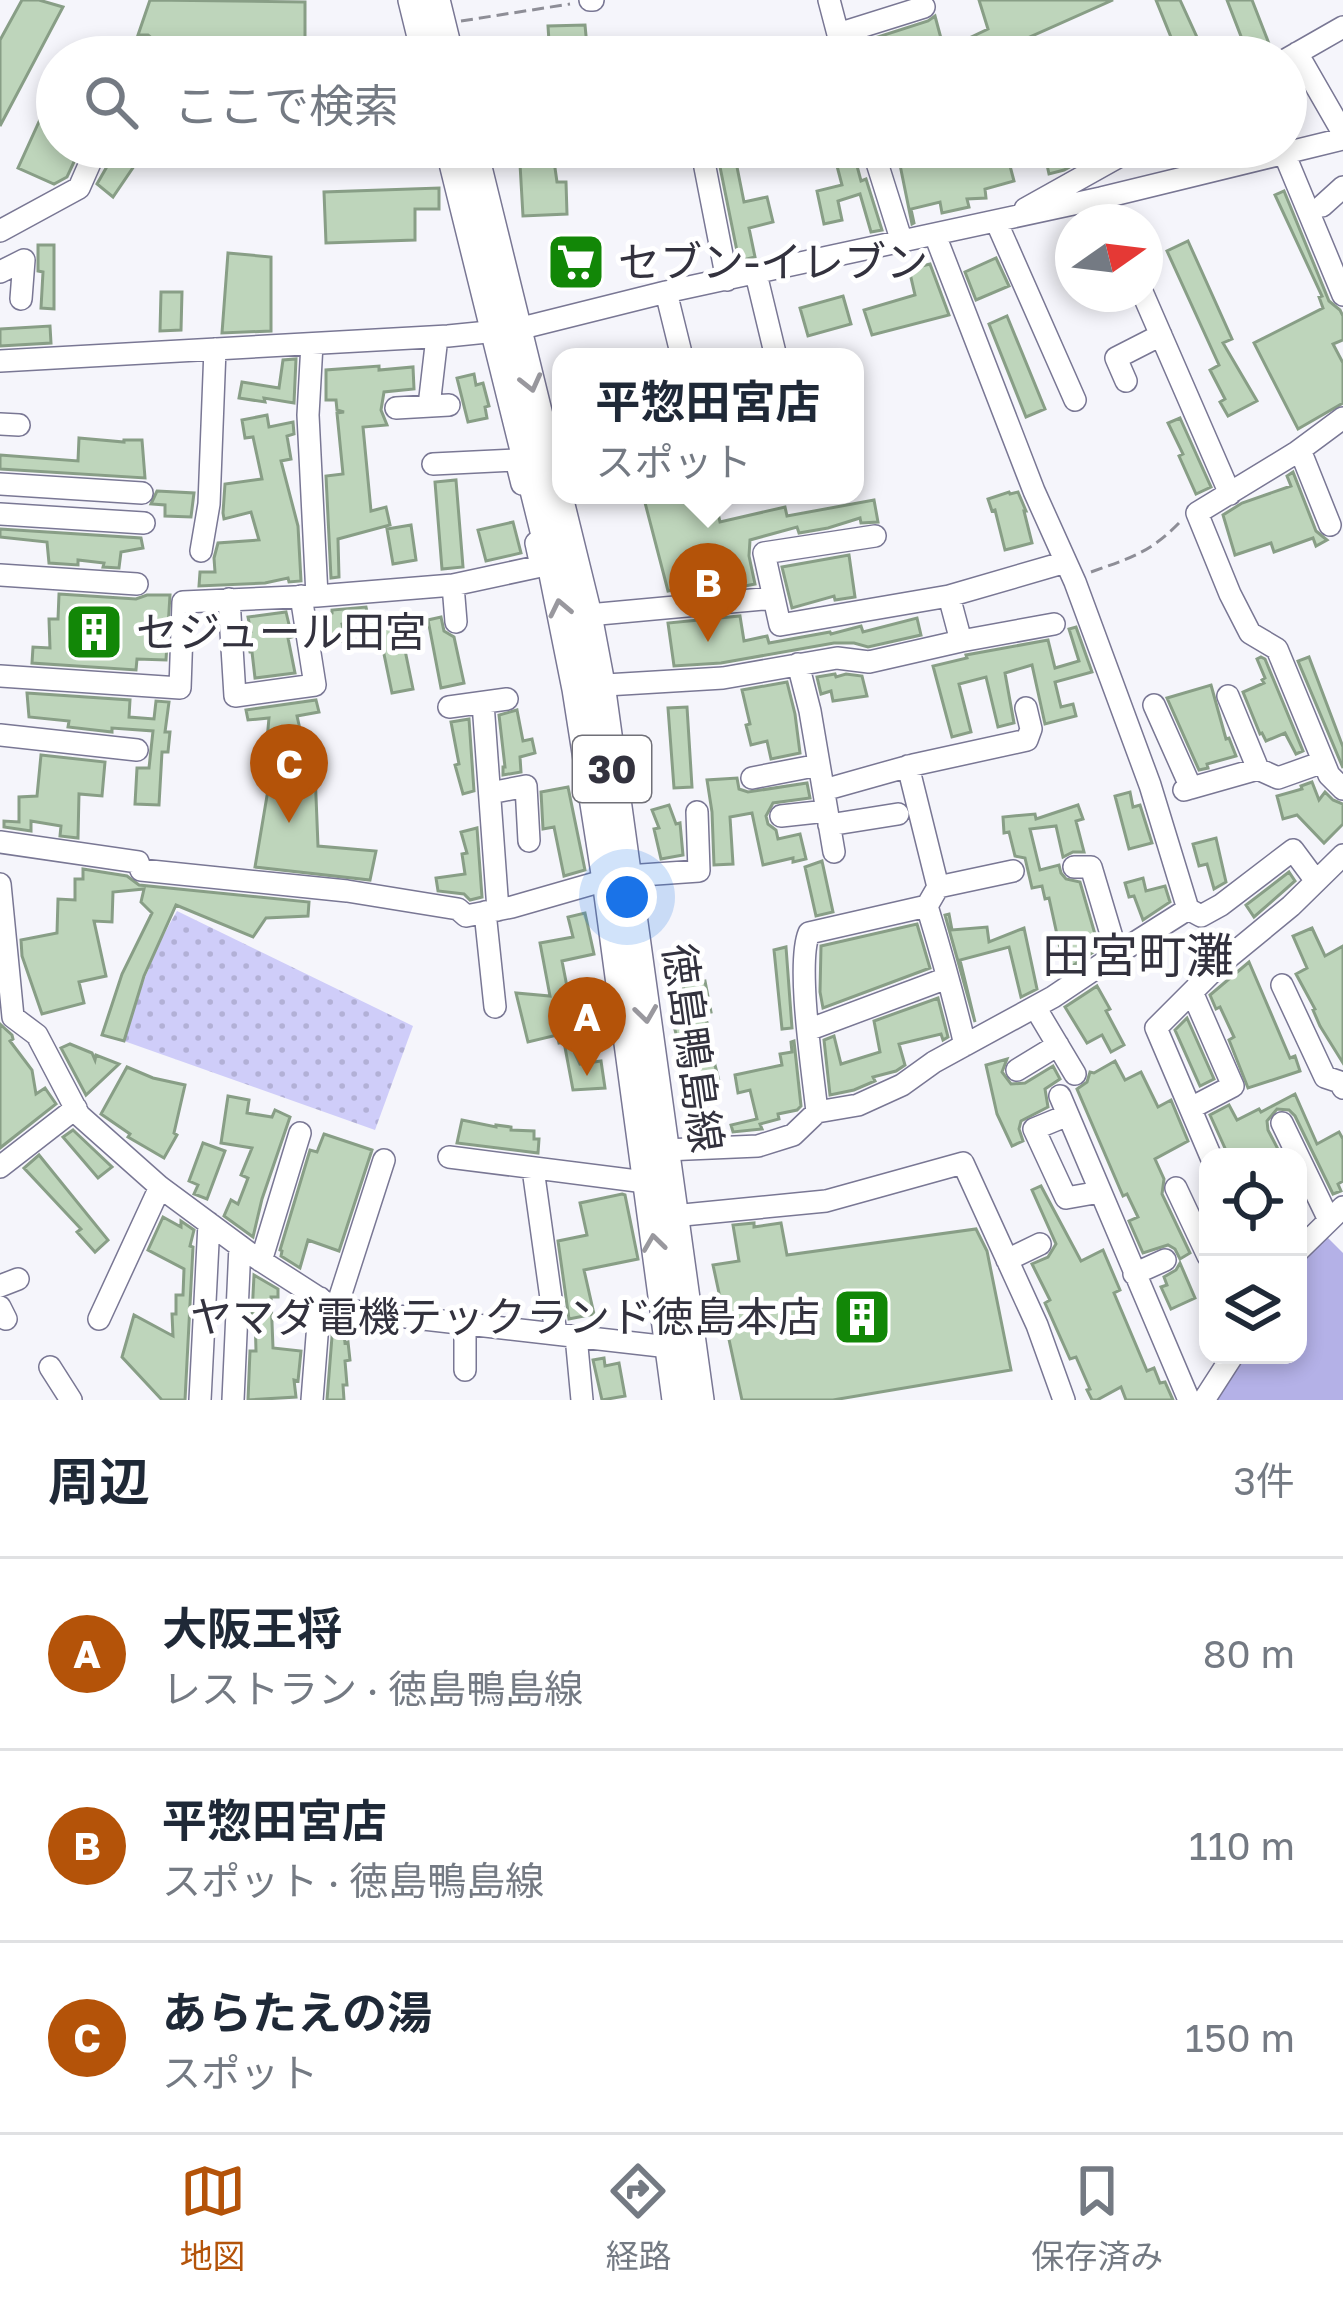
<!DOCTYPE html>
<html lang="ja">
<head>
<meta charset="utf-8">
<style>
	body { margin:0; font-family:"Golos Text","Noto Sans JP",sans-serif; background:#f2f2f3; color:#1f2937 }
	.controls { position:absolute; right:36px; bottom:36px; display:grid; overflow:hidden; border-radius:24px; box-shadow:0 6px 18px #0003 }
	.controls button { width:108px; height:108px; display:grid; place-items:center; padding:0; border:0; border-bottom:3px solid #e0e1e3; background:#fff; color:#1f2937; font:60px sans-serif }
	.compass { position:absolute; left:1055px; top:204px; width:108px; height:108px; border-radius:50%; background:#fff; box-shadow:0 6px 18px #0003; rotate:76deg }
	.you { position:absolute; left:627px; top:897px; width:42px; height:42px; margin:-30px; border:9px solid #fff; border-radius:50%; background:#1a73e8; box-shadow:0 0 0 18px #1a73e833 }
	.badge { display:grid; place-items:center; width:78px; height:78px; border-radius:50%; background:#b45309; color:#fff; font-size:39px; font-weight:700 }
	.pin { position:absolute; translate:-50% -99px; filter:drop-shadow(0 3px 6px #0008) }
	.pin::after { content:''; position:absolute; top:63px; width:42px; height:36px; background:inherit; clip-path:polygon(0 0,100% 0,50% 100%) }
	.popup { position:absolute; left:552px; top:348px; width:312px; height:156px; box-sizing:border-box; display:grid; place-content:center; border-radius:24px; background:#fff; filter:drop-shadow(0 3px 9px #0005); font-size:39px; white-space:nowrap; color:#747a83 }
	.popup b { font-size:45px; color:#1f2937 }
	.popup::after { content:''; position:absolute; left:50%; top:100%; margin-left:-24px; border:24px solid transparent; border-top-color:#fff }
	.list { margin:0; padding:0; list-style:none }
	h2 { display:flex; justify-content:space-between; align-items:center; height:156px; margin:0; padding:0 48px; font-size:51px }
	h2 small { font-size:39px; font-weight:400; color:#747a83 }
	.list li { display:grid; grid-template-columns:78px 1fr auto; gap:36px; align-items:center; box-sizing:border-box; height:192px; padding:0 48px; border-top:3px solid #e0e1e3 }
	.list b { display:block; font-size:45px; white-space:nowrap }
	.list p { margin:0; font-size:39px; white-space:nowrap; color:#747a83 }
	.list em { font-size:39px; font-style:normal; color:#747a83 }
	.icon { flex:none; width:66px; height:66px; fill:none; stroke:currentColor; stroke-width:2; stroke-linecap:round; stroke-linejoin:round }
	.map { position:relative; flex:none; width:1343px; height:1400px; overflow:hidden }
	.search { position:absolute; background:#fff; box-shadow:0 6px 18px #0003; left:36px; right:36px; top:36px; height:132px; display:flex; align-items:center; gap:30px; box-sizing:border-box; padding:0 42px; border-radius:66px; color:#747a83; font-size:45px }
	.sheet { height:732px; background:#fff }
	nav { display:flex; justify-content:space-around; align-items:center; box-sizing:border-box; height:168px; border-top:3px solid #e0e1e3; background:#fff; font-size:33px; color:#747a83 }
	nav a { display:grid; justify-items:center; gap:6px }
	nav .on { color:#b45309 }
	.map>svg:first-child { display:block }
</style>
</head>
<body>
<div class="map">
<svg width="1343" height="1400" viewBox="0 0 1343 1400">
	<defs>
		<pattern id="grass-dots" width="8" height="8" patternUnits="userSpaceOnUse" patternTransform="scale(3)"><rect width="8" height="8" fill="#cfcdf9"/><path d="M2 2h.1M6 6h.1" fill="none" stroke="#b2b0d6" stroke-width="1.8" stroke-linecap="round"/></pattern>
	</defs>
	<rect width="100%" height="100%" fill="#f5f5fb"/>
	<path fill="url(#grass-dots)" d="M177 911 413 1026 375 1130 124 1041C138 995 152 953 177 911Z"/>
	<path fill="#b4b1e7" d="M1325 1235 1343 1253V1400H1211L1241 1355H1298V1268Z"/>
	<path fill="#bed5bb" stroke="#889e86" stroke-width="3" d="M22 0H39L63 7 0 126V40Z
		M150 0 305 2V57H157L154 40 148 35H138Z
		M979 0H1113L985 57H970L963 41 988 29Z
		M1156 0H1180L1206 57H1179Z
		M1227 0H1252L1273 54 1249 57Z
		M935 16 946 57H859L856 44 928 21Z
		M585 25 588 57H550L548 26Z
		M57 82V147H81L67 177 54 184 18 168Z
		M112 147H147L113 197 97 184 113 156 110 154Z
		M504 147H552L557 182H566L567 214 523 216 520 164 506 165Z
		M716 147H733L744 202 767 197 773 222 749 228 755 257 739 261Z
		M832 147H852L861 181 866 179 882 230 871 232 860 194 838 201 842 220 824 224 817 191 842 185Z
		M928 147H984V153L1005 147 1014 181 985 189 986 198 967 199 969 207 942 213 940 202 911 209 914 223 912 224 899 160 929 153Z
		M1043 147H1085L1088 157 1064 170 1049 174Z
		M439 188V209H415V240L326 243 324 192Z
		M1284 191 1329 301 1340 310 1343 316V340L1333 344 1343 363V403L1298 429 1254 343 1323 308 1319 297 1322 296 1275 195Z
		M582 237 593 282 571 287 560 242Z
		M1188 241 1232 339 1223 343 1257 401 1228 416 1220 402 1225 399 1210 370 1219 365 1167 251Z
		M38 245H54V309L41 308 43 272 38 271Z
		M228 253 271 257V331L222 333Z
		M996 258 1009 286 976 300 965 272Z
		M930 264 949 315 872 335 864 310 915 295 909 269Z
		M161 292H182L181 330 160 331Z
		M843 296 851 324 808 336 800 308Z
		M1007 316 1045 409 1026 417 989 324Z
		M50 326 51 343 0 346V329Z
		M296 359 294 403 264 398 265 402 239 398 242 382 279 388 283 360Z
		M379 366V370L413 367 414 389 384 392 381 410 387 425 363 427 371 511 386 507 390 525 338 539 339 577 331 578 326 476 343 474 337 413 344 412 337 410 336 400H326V370Z
		M474 374 476 385 483 383 489 406 485 407 487 418 468 422 457 378Z
		M267 415 269 427 293 422 294 434 287 436 291 459 281 461 298 526 301 581 289 582 288 578 265 583 199 586 200 572H215L214 558 218 543 259 540 251 512 224 519 223 513 225 484 262 479 253 437 245 438 242 420Z
		M1180 418 1211 487 1196 494 1179 456 1183 454 1168 423Z
		M79 438 124 442V440H142L145 478 0 469V455L78 461Z
		M1293 472 1316 531 1327 540 1316 546 1313 538 1274 552 1271 543 1235 555 1223 515 1242 503 1291 486 1287 476Z
		M456 480 463 567 442 569 435 482Z
		M157 491 194 493 191 517 165 516V505L151 504Z
		M1009 492 1010 494 1018 492 1026 511H1024L1032 543 1005 550 995 510 992 511 988 499Z
		M643 495H714L720 522 785 507 787 516 874 500 878 522 861 523 860 518 828 528 799 533 797 527 750 540 749 556 755 584 745 586 743 578 668 591Z
		M513 522 521 553 486 561 478 530Z
		M411 525 416 560 393 564 387 529Z
		M0 529 141 538 143 548 121 552 119 568 103 567 104 563 78 560V565L49 563 47 542 0 537Z
		M849 555 855 597 835 600 834 596 792 608 782 567Z
		M59 594 136 599 147 595H170L166 660 137 659 136 670 32 663 33 647 50 648 49 619H58Z
		M366 607 368 616 342 624 346 640 326 645 321 615 332 613V610Z
		M286 612 292 637 288 638 295 673 255 678 252 652H250L246 635 251 632 248 617Z
		M740 616 744 641 767 636 769 643 830 632 831 634 861 626 863 632 917 618 921 635 868 647 854 643H834L721 663 674 666 668 623Z
		M441 617 444 631 454 637 464 683 441 688 428 620Z
		M399 621 413 689 392 693 378 625Z
		M1076 627 1092 672 1055 682 1061 707 1073 704 1076 716 1045 724 1032 665 1005 673 1014 723 998 727 986 677 959 684 971 732 952 737 933 666 967 658 966 655 1048 640 1055 668 1079 661 1069 629Z
		M1261 657 1265 659 1303 751 1296 754 1285 733 1266 741 1262 733 1260 734 1243 692 1264 683 1262 680 1265 678 1257 659Z
		M1309 657 1343 747V768L1298 661Z
		M835 674 836 677 846 674 862 676 867 696 833 701 831 691 821 694 817 677Z
		M787 682 795 714 800 753 771 759 767 741 751 745 746 725 750 724 742 690Z
		M1211 685 1226 739 1229 738 1236 756 1207 764 1208 768 1199 770 1167 698Z
		M27 693 130 700 129 717 154 719 156 701 169 702 165 732H170L168 752H162L159 805 135 804 137 768H149L153 731 112 728V732L68 727 69 721 29 717Z
		M316 700 319 712 297 716 304 747H314L318 846 376 851 370 880 255 867 269 784 263 783 269 718 248 720 246 710Z
		M687 707 692 787 674 788 668 708Z
		M517 710 523 741 532 739 535 753 520 757 521 772 503 775V767H505L499 715Z
		M469 719 474 791 463 794 455 765 459 764 451 722Z
		M41 755 105 762 102 796 79 794 78 838 60 836 61 826 31 821V831L4 827V821L19 822V797L37 796Z
		M737 778 739 789 748 792 807 783 810 798 773 803 766 816 768 824 776 830 778 839 800 834 806 859 793 862V858L763 865 752 813 730 817 733 864 714 865 712 812 707 780Z
		M1312 782 1319 800 1325 792 1333 800 1343 804V824L1324 843 1297 815 1283 819 1277 796 1302 789 1301 786Z
		M568 787 585 870 564 876 554 827 543 829 541 792Z
		M1130 792 1133 807 1140 805 1152 843 1129 849 1115 796Z
		M669 805 676 824 680 823 683 855 661 859 654 829 659 828 652 810Z
		M1078 805 1083 819 1076 821 1084 852H1073L1063 857 1056 826 1030 829 1040 870 1059 865 1061 873 1066 879 1080 882 1099 948 1065 971 1049 898 1045 899 1042 886 1032 888 1025 858 1015 856 1009 832 1004 833 1003 817 1035 814 1036 819Z
		M477 828 482 897 470 900 464 894 438 891 436 878 465 874 462 854 467 853 461 832Z
		M1216 838 1226 882 1214 889 1207 864 1199 866 1193 844Z
		M822 861 833 912 816 916 805 867Z
		M83 869 127 876 139 885 309 902 308 916 266 918 253 937 176 905 144 976 124 1041 102 1035 122 974 152 913 141 902 144 889 113 892 112 922 94 921 106 976 79 982 84 1003 42 1014 22 956 21 940 57 933 58 899 75 900V879H83Z
		M1289 872 1295 881 1254 917 1246 905Z
		M1143 878 1146 891 1165 886 1170 902 1143 920 1134 896 1129 897 1125 883Z
		M585 913 594 954 562 961 569 997 593 991 606 1032 570 1043 580 1064 601 1061 605 1088 573 1090 564 1042 559 1043 557 1035 528 1042 516 993 550 996 540 943 573 937 568 917Z
		M949 914 952 930 987 927 989 942 1024 928 1037 989 1021 997 1009 947 960 960 975 1022 945 915Z
		M917 924 930 968 823 1008 820 992 821 946Z
		M1312 928 1325 956 1343 946V1063L1320 1026 1313 1010 1315 1009 1296 974 1307 968 1293 936Z
		M786 947 792 1028 782 1029 774 950Z
		M1249 962 1290 1058 1295 1056 1300 1071 1248 1088 1229 1040 1234 1037 1220 1007 1216 1009 1210 995Z
		M705 981 711 1012 705 1013 709 1032 707 1033 720 1085 691 1092 674 1026 691 1023 683 985Z
		M1097 986 1110 1009 1106 1011 1124 1045 1111 1052 1102 1035 1087 1043 1065 1007Z
		M938 998 948 1037 943 1040 941 1034 899 1044 905 1065 896 1071 873 1077 875 1081 854 1090 830 1095 824 1040 834 1036 841 1064 880 1052 874 1021Z
		M1187 1018 1214 1079 1200 1086 1175 1030Z
		M0 1024 12 1035 13 1039 10 1041 32 1070 36 1094 45 1088 56 1104 0 1148Z
		M794 1041 801 1106 797 1110 778 1114 779 1119 760 1124 762 1129 733 1132 731 1125 757 1119 750 1090 738 1093 735 1075 782 1065 780 1054 792 1052 791 1042Z
		M70 1044 92 1053 95 1060 96 1055 119 1064 86 1095 61 1048Z
		M1007 1059 1002 1072 1011 1084 1025 1083 1053 1066 1060 1079 1045 1089 1048 1107 1021 1121 1019 1129 1023 1141 1012 1146 997 1114 986 1065Z
		M1115 1061 1125 1080 1141 1072 1158 1107 1171 1100 1188 1141 1155 1159 1164 1179 1162 1194 1190 1253 1180 1259 1175 1249 1168 1245 1143 1253 1129 1221 1138 1217 1127 1194 1123 1196 1077 1089 1087 1082 1090 1072 1094 1073Z
		M127 1067 153 1078 185 1085 174 1133 177 1135 164 1158 128 1137 130 1134 101 1114Z
		M1295 1094 1317 1144 1339 1132 1343 1139V1181L1338 1184 1341 1191 1333 1194 1295 1116 1289 1110 1277 1109 1267 1121 1268 1130 1282 1157H1229L1210 1115 1229 1105 1237 1120 1259 1109 1261 1112Z
		M228 1096 249 1100 247 1113 272 1117 275 1110 290 1117 262 1199 253 1237 224 1216 231 1200 238 1204 248 1178 241 1175 252 1148 221 1143Z
		M462 1120 496 1127V1125L511 1127V1130L534 1131V1139H539L538 1153 457 1143Z
		M73 1130 112 1167 98 1178 63 1137Z
		M324 1134 372 1150 339 1251 308 1240 300 1268 281 1256 282 1251 280 1250 310 1150 317 1152Z
		M203 1143 225 1151 207 1199 194 1194 198 1185 189 1181Z
		M39 1155 108 1240 95 1252 77 1232 81 1229 24 1168Z
		M1041 1186 1081 1261 1103 1250 1120 1290 1114 1293 1147 1371 1154 1368 1160 1383 1165 1382 1173 1400H1126L1121 1387 1097 1400H1092L1087 1390 1090 1389 1076 1357 1070 1359 1045 1303 1050 1300 1032 1264 1048 1257 1056 1244 1032 1190Z
		M622 1194 625 1195 638 1259 584 1270 594 1314 569 1319 558 1241 587 1235 580 1203Z
		M163 1217 181 1227V1221L194 1230 190 1246 193 1247 185 1400H162L122 1357 134 1315 173 1336 172 1314H176V1295H183L184 1269 148 1250Z
		M754 1223V1227L781 1223 787 1255 976 1229 987 1251 1011 1370 833 1400H742L713 1265 739 1261 733 1225Z
		M1180 1263 1195 1298 1171 1309 1161 1287 1167 1285 1164 1277 1176 1270Z
		M254 1275 278 1289V1297H271L273 1348 301 1351 298 1381 294 1380 296 1397 248 1400 250 1351H256L255 1315H252Z
		M333 1324 343 1325 345 1343 348 1342 350 1360 345 1361 347 1385H343L344 1400H327Z
		M604 1358 605 1366 619 1363 625 1396 602 1400 593 1360Z"/>
	<g fill="none" stroke-linecap="round" stroke-linejoin="round">
		<g stroke="#797794" stroke-width="24">
			<path id="minor" d="M590 0H593
				M829 0 844 57
				M838 34 924 7
				M1297 53 1343 133
				M138 57 142 49
				M1287 59 1343 27
				M701 147 727 280
				M872 147 902 242
				M1284 153 1343 295
				M1322 206 1343 187
				M1025 209 1136 147
				M996 221 1075 400
				M0 231 79 188 97 147
				M935 235 1034 491 1075 582 1150 785 1188 909 1117 954 1091 867H1074
				M0 272 24 260 21 299
				M756 274 776 357
				M666 292 682 357
				M1143 294 1230 494
				M312 344 308 415 317 596
				M0 361 448 336 518 329 666 292 1101 198 1343 139
				M1126 381 1116 358 1161 335
				M429 406 437 337
				M396 408 449 405
				M1343 418 1297 452 1197 513 1230 594 1250 633 1277 649 1329 775 1343 789
				M0 424 19 425
				M1300 450 1330 525
				M433 464 516 460 522 484
				M0 484 142 493
				M0 514 144 523
				M875 536 764 553 780 625 949 596 961 641 1054 624
				M201 551 209 504 215 349
				M0 575 137 584
				M453 585 456 622
				M949 596 1066 562
				M229 599 235 696 315 685 301 596
				M588 615 774 598
				M798 664 810 711 834 852
				M0 676 180 688 183 602 317 596 453 585 541 566 536 543
				M589 686 723 678 837 658 869 662 961 641
				M1228 696 1258 769
				M483 703 498 910
				M1154 705 1191 788
				M449 707 507 699
				M0 735 137 750
				M908 766 938 887 1013 871
				M752 778 819 765
				M824 790 913 765 1027 740 1031 729 1026 708
				M1184 790 1258 769 1278 778 1323 762
				M490 793 526 786 529 841
				M781 816 827 811
				M829 825 898 814
				M0 842 138 862 141 870 347 891 458 909 466 916 512 907 606 880
				M627 876 699 871 697 812
				M0 884 13 1017 37 1035 79 1115 160 1187 252 1255 336 1309 669 1347 680 1345
				M927 906C941 952 954 998 965 1045
				M1188 909 1201 916 1221 905 1293 850 1316 881
				M485 912 495 1007
				M1282 985 1325 1077 1340 1082 1343 1088
				M1035 1007 1075 1074
				M808 1030 947 978
				M1017 1070 1058 1045
				M1060 1096 1189 1400
				M1191 1108 1233 1086 1192 992
				M817 1112C813 1073 796 964 809 933L927 906 938 887
				M1068 1115 1034 1129 1066 1198 1100 1192
				M1282 1123 1329 1220
				M665 1150 758 1146 793 1135 817 1112 858 1105 902 1085 934 1062 1053 997 1117 954
				M449 1157 645 1182
				M1211 1157 1156 1028 1218 966 1291 906 1343 855
				M0 1167 76 1108
				M533 1169 556 1334
				M1176 1188 1208 1256
				M673 1216 826 1201 963 1163 1037 1325 1064 1400
				M1298 1251 1343 1207
				M1007 1260 1040 1244
				M261 1261 300 1133
				M1134 1274 1165 1260
				M0 1286 18 1279
				M0 1307 6 1319
				M336 1309 384 1160
				M99 1319 160 1187
				M465 1322V1370
				M576 1336 582 1400
				M50 1367 71 1400
				M200 1400 209 1223
				M233 1400 240 1246
				M312 1400 320 1298
				M1204 1400 1233 1355"/>
		</g>
		<g stroke="#797794" stroke-width="30">
			<path id="major" d="M412 0 426 57
				M436 0 450 57
				M449 147 546 539 576 689 606 880 676 1400
				M473 147 588 615 601 684 700 1400"/>
		</g>
		<path stroke="#8e8e97" stroke-width="3" stroke-dasharray="12 6" stroke-linecap="butt" d="M461 21 570 4
			M1091 572C1130 558 1150 553 1180 522"/>
		<use href="#minor" stroke="#fff" stroke-width="21"/>
		<use href="#major" stroke="#fff" stroke-width="27"/>
	</g>
	<defs><path id="oneway-chevron" d="M-2-3.5L2.5 0L-2 3.5" fill="none" stroke-width="1.6" stroke-linecap="round" stroke-linejoin="round" transform="scale(3)"/></defs>
	<g stroke="#99989e">
		<use href="#oneway-chevron" transform="translate(531 383) rotate(76)"/>
		<use href="#oneway-chevron" transform="translate(560 608) rotate(-102)"/>
		<use href="#oneway-chevron" transform="translate(646 1014) rotate(82)"/>
		<use href="#oneway-chevron" transform="translate(654 1243) rotate(-98)"/>
	</g>
	<defs>
		<g id="supermarket-square" transform="scale(3)"><rect x="-9" y="-9" width="18" height="18" rx="4" fill="#128707" stroke="#fff"/><path d="M-6-5.5h2.5l.6 2H6L4.5 2H-2.5L-4.4-4H-6ZM-1.5 3.2a1.3 1.3 0 1 0 .1 0ZM3 3.2a1.3 1.3 0 1 0 .1 0Z" fill="#fff"/></g>
		<g id="building-square" transform="scale(3)"><rect x="-9" y="-9" width="18" height="18" rx="4" fill="#128707" stroke="#fff"/><path d="M-4-6H4V6H1V3H-1V6H-4ZM-2.5-4.3h1.7v1.8h-1.7ZM.8-4.3h1.7v1.8H.8ZM-2.5-1h1.7V.8h-1.7ZM.8-1h1.7V.8H.8Z" fill="#fff"/></g>
	</defs>
	<g fill-rule="evenodd">
		<use href="#supermarket-square" x="576" y="262"/>
		<use href="#building-square" x="94" y="632"/>
		<use href="#building-square" x="862" y="1317"/>
	</g>
	<g text-anchor="middle" stroke-width="10" stroke-linejoin="round" paint-order="stroke">
		<rect fill="#fff" stroke="#707078" stroke-width="3" x="573" y="736" width="78" height="66" rx="9"/>
		<g font-size="39" font-weight="bold" fill="#33323e">
			<text x="612" y="783">30</text>
		</g>
		<g font-size="42" fill="#33323e" stroke="#fff" text-anchor="start">
			<text x="618" y="277">セブン-イレブン</text>
			<text x="136" y="647">セジュール田宮</text>
			<text x="820" y="1332" text-anchor="end">ヤマダ電機テックランド徳島本店</text>
		</g>
		<g font-size="42" fill="#33323e" stroke="#fff">
			<text transform="translate(693 1048) rotate(82)" y="15">徳島鴨島線</text>
		</g>
		<g font-size="48" fill="#33323e" stroke="#fff">
			<text x="1138" y="973">田宮町灘</text>
		</g>
	</g>
</svg>
<div class="controls">
<button><svg class="icon" aria-label="locate" viewBox="0 0 24 24"><circle cx="12" cy="12" r="6"/><path d="M12 2v4M12 18v4M2 12h4M18 12h4"/></svg></button>
<button><svg class="icon" aria-label="layers" viewBox="0 0 24 24"><path d="M12 4l9 5-9 5-9-5zM3 14l9 5 9-5"/></svg></button>
</div>
<svg class="compass" viewBox="-18 -18 36 36"><path d="M0-13l5 13h-10z" fill="#e53935"/><path d="M0 13l5-13h-10z" fill="#747a83"/></svg>
<div class="you"></div>
<div class="pin badge" style="left:587px;top:1076px">A</div>
<div class="pin badge" style="left:708px;top:642px">B</div>
<div class="popup"><b>平惣田宮店</b>スポット</div>
<div class="pin badge" style="left:289px;top:823px">C</div>
<div class="search"><svg class="icon" aria-label="search" viewBox="0 0 24 24"><circle cx="10" cy="10" r="6"/><path d="M15 15l6 6"/></svg>ここで検索</div>
</div>
<section class="sheet">
<h2>周辺<small>3件</small></h2>
<ul class="list">
<li><span class="badge">A</span><div><b>大阪王将</b><p>レストラン · 徳島鴨島線</p></div><em>80 m</em></li>
<li><span class="badge">B</span><div><b>平惣田宮店</b><p>スポット · 徳島鴨島線</p></div><em>110 m</em></li>
<li><span class="badge">C</span><div><b>あらたえの湯</b><p>スポット</p></div><em>150 m</em></li>
</ul>
</section>
<nav>
<a class="on"><svg class="icon" aria-label="map" viewBox="0 0 24 24"><path d="M3 6l6-2 6 2 6-2v14l-6 2-6-2-6 2zM9 4v14M15 6v14"/></svg>地図</a>
<a><svg class="icon" aria-label="directions" viewBox="0 0 24 24"><path d="M12 3l9 9-9 9-9-9zM9 14v-3h6M13 9l2 2-2 2"/></svg>経路</a>
<a><svg class="icon" aria-label="saved" viewBox="0 0 24 24"><path d="M7 4h10v16l-5-4-5 4z"/></svg>保存済み</a>
</nav>
</body>
</html>
